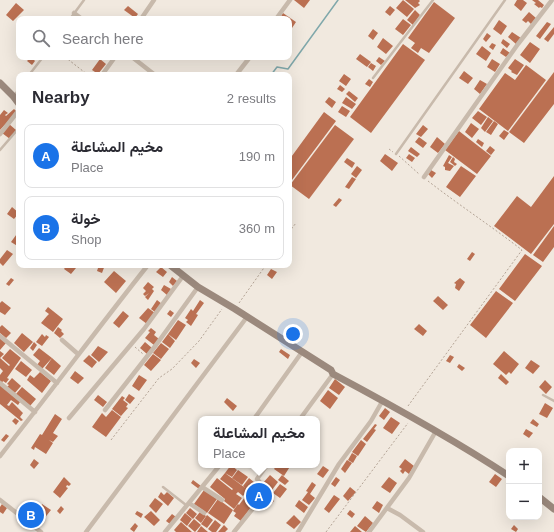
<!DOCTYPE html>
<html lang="en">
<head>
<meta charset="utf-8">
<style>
	body { margin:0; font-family:Arial,Vazirmatn,sans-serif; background:#f7f7f7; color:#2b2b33 }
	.controls { position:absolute; right:12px; bottom:12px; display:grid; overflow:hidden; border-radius:8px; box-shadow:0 4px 16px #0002 }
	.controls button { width:36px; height:36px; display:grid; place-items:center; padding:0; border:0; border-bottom:1px solid #e1e1e2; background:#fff; color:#2b2b33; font:20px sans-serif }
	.you { position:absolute; left:293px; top:334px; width:14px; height:14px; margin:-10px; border:3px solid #fff; border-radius:50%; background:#1a73e8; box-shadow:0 0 0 6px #1a73e833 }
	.badge { display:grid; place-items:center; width:26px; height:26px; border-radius:50%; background:#1a73e8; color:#fff; font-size:13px; font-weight:700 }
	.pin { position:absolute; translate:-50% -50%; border:2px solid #fff; box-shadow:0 1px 4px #0006 }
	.popup { position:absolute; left:198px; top:416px; width:122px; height:52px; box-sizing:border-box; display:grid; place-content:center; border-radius:8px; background:#fff; filter:drop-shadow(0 1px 3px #0005); font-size:13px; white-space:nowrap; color:#7c7c81 }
	.popup b { font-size:15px; color:#2b2b33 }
	.popup::after { content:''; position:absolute; left:50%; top:100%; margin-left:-8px; border:8px solid transparent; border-top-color:#fff }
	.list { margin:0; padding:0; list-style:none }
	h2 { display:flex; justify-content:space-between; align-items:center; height:52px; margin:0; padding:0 16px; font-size:17px }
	h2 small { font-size:13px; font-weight:400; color:#7c7c81 }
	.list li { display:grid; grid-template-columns:26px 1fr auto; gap:12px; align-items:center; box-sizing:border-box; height:64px; margin:0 8px 8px; padding:0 8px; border:1px solid #e1e1e2; border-radius:8px }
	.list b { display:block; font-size:15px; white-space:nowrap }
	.list p { margin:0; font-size:13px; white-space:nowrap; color:#7c7c81 }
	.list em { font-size:13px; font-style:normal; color:#7c7c81 }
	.icon { flex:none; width:22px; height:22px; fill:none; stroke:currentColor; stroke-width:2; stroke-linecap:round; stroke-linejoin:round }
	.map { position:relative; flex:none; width:554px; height:532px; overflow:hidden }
	.search { position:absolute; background:#fff; box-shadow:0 4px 16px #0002; left:16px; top:16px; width:276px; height:44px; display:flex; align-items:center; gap:10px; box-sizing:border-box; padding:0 14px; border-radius:8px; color:#7c7c81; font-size:15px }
	.panel { position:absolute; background:#fff; box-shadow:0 4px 16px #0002; left:16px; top:72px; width:276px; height:196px; border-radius:8px }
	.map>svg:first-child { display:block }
</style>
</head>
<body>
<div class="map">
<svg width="554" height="532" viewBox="0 0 554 532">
	<rect width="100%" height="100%" fill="#f1e9df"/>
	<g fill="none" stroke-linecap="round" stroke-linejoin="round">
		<path stroke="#80a8ab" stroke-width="1.5" d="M271 75 277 67 288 69 338 0"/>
	</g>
	<path fill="#bb7052" d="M294 0H310L304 8Z
		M403 0 414 9 407 17 396 8Z
		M405 0H419L420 1 418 3 420 5 415 8Z
		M517 0H523L527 3 521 11 514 5Z
		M532 0H538L544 5 542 8 540 7 539 8 534 4 536 3Z
		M434 2 455 18 429 53 421 48 418 53 411 48 415 43 408 38Z
		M16 3 24 10 13 21 6 15Z
		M128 6 138 14 135 18 124 10Z
		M390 6 395 10 390 16 385 12Z
		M415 10 420 15 413 25 407 20Z
		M529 12 536 18 531 24 528 21 526 23 522 20Z
		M283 13 296 22 290 31 289 30V19L280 18Z
		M403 19 411 25 403 35 395 29Z
		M499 20 507 26 501 35 493 29Z
		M547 22 551 24 540 39 536 36Z
		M554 27V34L548 42 544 39Z
		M373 29 378 33 373 40 368 36Z
		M512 32 521 38 516 44 508 37Z
		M487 33 491 36 486 42 483 39Z
		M383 38 393 46 386 54 377 47Z
		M503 39 510 44 507 48 501 43Z
		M530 42 540 49 530 63 520 55Z
		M492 43 496 45 493 50 489 47Z
		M403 44 425 60 371 133 350 117Z
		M482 46 491 53 486 61 476 54Z
		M503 48 510 53 506 57 500 53Z
		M360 54 371 62 367 67 356 59Z
		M31 57 35 61 32 65 27 61Z
		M379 57 385 61 381 65 376 61Z
		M100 59 106 64 98 74 92 70Z
		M492 59 500 64 495 72 487 67Z
		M515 59 524 65 517 75 511 72 512 71 508 68Z
		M371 63 376 66 373 71 368 67Z
		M526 65 546 80 508 131 479 109 505 73 515 80Z
		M464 71 473 78 468 84 459 78Z
		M554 72V104L524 143 509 132Z
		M344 74 351 79 346 86 339 81Z
		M369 79 373 82 370 87 365 84Z
		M480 80 487 84 480 94 474 89Z
		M340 85 345 89 342 92 337 89Z
		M349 91 358 98 355 102 346 94Z
		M329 97 336 102 332 108 325 102Z
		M346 97 356 104 352 109 342 103Z
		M342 106 350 111 346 117 338 112Z
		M14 109 17 112 0 130V115L4 110 8 113 5 115 6 116Z
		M478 111 487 117 481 125 472 118Z
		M324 112 336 121 289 184V160Z
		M488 117 493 121 485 132 481 128Z
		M494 121 498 124 491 135 486 132Z
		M471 123 479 129 472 138 465 132Z
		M9 124 16 130 10 139 2 133Z
		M335 125 354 139 309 199 290 185Z
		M423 125 428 129 421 137 416 134Z
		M504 130 509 133 504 140 499 136Z
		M459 131 491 156 477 174 445 150Z
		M419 137 427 143 423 148 415 142Z
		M437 137 445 144 438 153 430 147Z
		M478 139 484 143 482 147 476 142Z
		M490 146 495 150 491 155 486 151Z
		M411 147 420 154 417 157 408 151Z
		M385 154 398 163 392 171 380 161Z
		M409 154 415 158 412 162 406 158Z
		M449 155 452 157 448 163 454 166 450 171 445 170V167L443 166Z
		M453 157 455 159 454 162 457 164 455 166 450 162Z
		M347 158 355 163 352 168 344 162Z
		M357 166 362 170 356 178 351 174Z
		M461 166 476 176 460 197 446 187Z
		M431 170 436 173 432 178 428 174Z
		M554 176V224L531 254 494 226 517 196 531 207Z
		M352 177 356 179 349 189 345 187Z
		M339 198 342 200 336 207 333 205Z
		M12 207 19 213 14 219 7 214Z
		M554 226V247L543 262 533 255Z
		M19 231V247L11 242Z
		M7 250 13 254 3 266 0 263V259Z
		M472 252 475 254 470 261 467 259Z
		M525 254 542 266 515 301 499 289Z
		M67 265H72L76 268 71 274 64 269Z
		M99 265H105L102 273 97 271Z
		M161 267 167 272 163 277 156 272Z
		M271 269 277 272 272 279 267 275Z
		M114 271 126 281 116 293 104 282Z
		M172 277 177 281 173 286 169 282Z
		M11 278 14 280 9 286 6 284Z
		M460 278 465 282 459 291 455 288 456 284 454 283Z
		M148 282 154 287 152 289 154 291 148 300 145 297 149 293 145 296 143 294 146 291 143 288Z
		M164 285 171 289 167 295 161 290Z
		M496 291 513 303 486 338 470 325Z
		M438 296 448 305 443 310 433 301Z
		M157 300 162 304 155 312 151 309Z
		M200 300 204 303 196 314 198 315 191 326 186 322 188 320 185 318 191 309 193 311Z
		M2 301 11 308 5 315 0 312V303Z
		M48 307 63 319 53 332 41 323 47 316 52 320 47 316 49 314 45 311Z
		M148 308 155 313 147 324 139 318Z
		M170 310 174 313 171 317 167 314Z
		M123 311 129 316 119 328 113 323Z
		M178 320 186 325 176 340 168 334Z
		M419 324 427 331 423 336 414 329Z
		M2 325 11 333 6 338 0 333V327Z
		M58 327 62 330 61 331 64 334 60 338 54 333Z
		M151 328 156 332 154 335 159 339 154 345 145 338 150 332 148 331Z
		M22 333 33 342 24 352 14 343Z
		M42 334 45 337 46 335 49 337 42 346 36 342Z
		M168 334 175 341 170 348 162 342Z
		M0 338 6 343 0 350Z
		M34 342 37 345 33 351 30 348Z
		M145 342 152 348 147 354 140 348Z
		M161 343 169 349 161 359 153 353Z
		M98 346 108 352 99 362 91 355Z
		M39 348 52 358 42 369 37 365 40 361 33 355Z
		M10 349 21 358 7 378 9 379 6 383 3 381 2 383 0 382V375L3 371 0 368V351L4 354 0 358 9 366 10 365 2 358Z
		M281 349 290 355 288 359 279 352Z
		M504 351 519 364 511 374 509 372 506 375 493 364Z
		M153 354 161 360 151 371 144 365Z
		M89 355 97 362 92 368 83 361Z
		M450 355 454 357 450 363 446 361Z
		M52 358 61 366 54 375 45 368Z
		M194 359 200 363 196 368 191 363Z
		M531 360 540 366 533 374 525 368Z
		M21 361 32 370 26 377 15 369Z
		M459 364 465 368 462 371 457 367Z
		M75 371 84 378 78 384 70 378Z
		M40 372 51 381 42 393 27 380 30 375 34 378Z
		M501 374 509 382 506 385 498 378Z
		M139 375 147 380 139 391 132 386Z
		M12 378 21 386 14 394 7 387 9 385 7 384Z
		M335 379 345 387 339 395 329 388Z
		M545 380 552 387 546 394 539 387Z
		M0 384 20 402 18 405 11 400 7 405 9 406 12 402 23 413 20 417 23 420 21 421 0 404Z
		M22 387 36 399 30 406 16 394Z
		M328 390 338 398 330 409 320 401Z
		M129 394 135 398 130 404 125 400Z
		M98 395 107 402 103 407 94 400Z
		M122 396 125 398 123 400 128 404 126 407 128 408 121 416 112 409Z
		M227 398 237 406 233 411 224 402Z
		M545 403 553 408 547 418 539 414Z
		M385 408 390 412 384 420 379 416Z
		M112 410 121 417 106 437 92 427 102 413 106 417Z
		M55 414 62 419 53 433 58 436 53 442 49 440 53 443 46 454 35 447 34 450 31 448 40 434 42 435Z
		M391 417 400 423 392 434 383 428Z
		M15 418 19 421 16 425 12 421Z
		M533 419 539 424 537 427 530 423Z
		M375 424 377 425 374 429 376 430 367 442 363 439Z
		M526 429 533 433 529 438 523 434Z
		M6 434 9 436 4 442 1 440Z
		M361 440 366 444 358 456 352 452Z
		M352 453 357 456 353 463 348 460Z
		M34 459 39 463 34 469 30 465Z
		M405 459 414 466 409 474 405 471 403 474 400 471 402 469 399 467Z
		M347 460 352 463 345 473 341 469Z
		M231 465 237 470 232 477 225 473Z
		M277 465H291L284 476 274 469Z
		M323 466 329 470 323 478 317 474Z
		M238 470 248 477 242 485 232 478Z
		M225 473 248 490 243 496 238 492 236 494 242 498 234 509 224 501 225 499 210 487 217 478 232 490 233 489 220 479Z
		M495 474 502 479 496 487 489 482Z
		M270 475 278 482 272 490 263 483Z
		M282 475 289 481 285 485 278 480Z
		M64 477 71 484 69 486 67 485 66 487 68 488 60 498 53 492Z
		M336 477 340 480 335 487 331 484Z
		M389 477 397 483 390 493 381 487Z
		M249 478 255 483 249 491 243 486Z
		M193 480 201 486 199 489 191 483Z
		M312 482 316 485 310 494 315 498 309 505 302 500 308 492 306 491Z
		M256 484 261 488 257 493 261 497 256 503 246 496Z
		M280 484 287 489 280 498 273 493Z
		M350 487 356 492 348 501 343 496Z
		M204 490 217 499 207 513 194 504Z
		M161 492 164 495 167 492 174 498 168 506 158 497Z
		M334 495 340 499 329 513 324 509Z
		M245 497 254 503 241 521 234 516 236 513 233 511 238 504 239 505Z
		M269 497 274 501 267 508 262 505Z
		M155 498 163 504 156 513 149 506Z
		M218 499 233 510 224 524 208 513Z
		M299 500 308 507 304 513 295 506Z
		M377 501 383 505 379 513 372 508Z
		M2 504 7 508 3 514 0 512V507Z
		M42 504 51 510 43 520 38 518 37 516 34 514Z
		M61 506 64 509 60 514 57 511Z
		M190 508 197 514 193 519 186 513Z
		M350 510 355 514 352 518 347 514Z
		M137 511 143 514 141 518 135 514Z
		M151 511 160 520 154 526 144 517Z
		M200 512 206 516 201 523 195 518Z
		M185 513 192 519 187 526 180 520Z
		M172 514 176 517 170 524 166 521Z
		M207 515 213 520 207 528 201 524Z
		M294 515 301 522 294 529 286 523Z
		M365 516 373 523 366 532 357 526Z
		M194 519 201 525 195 532 188 526Z
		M215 520 221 525 216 532H212L208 529Z
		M181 522 192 532H176L174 530Z
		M135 523 138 526 134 532 130 529Z
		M224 525 228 529 225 532H218Z
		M514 525 518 529 516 532 511 529Z
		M201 526 208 532H197Z
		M355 526 362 532H350Z"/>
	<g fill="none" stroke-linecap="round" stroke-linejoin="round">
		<path stroke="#b4a496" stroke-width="1" stroke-dasharray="2 2" stroke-linecap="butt" d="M65 57 88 75
			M389 149 393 152
			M399 156 419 174
			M289 232 296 223
			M239 303 266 265
			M135 347 143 354
			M408 406 522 250C491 226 459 205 428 181
			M111 440 159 378 172 369 199 341 222 309
			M326 532 408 423"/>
		<path stroke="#c8baac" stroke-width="2.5" d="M70 19 84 0
			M29 75 43 57
			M373 78 433 0
			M14 96 19 89
			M0 150 19 128
			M396 154 505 0
			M543 395 554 401
			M163 487 186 505"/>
		<path stroke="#c8baac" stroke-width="4.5" d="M74 13 82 19
			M141 19 154 0
			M276 19 290 0
			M132 57 155 75
			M102 75 115 57
			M236 75 250 57
			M0 134 19 110
			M424 177 518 44 552 0
			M0 336 57 383
			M62 340 78 354
			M0 383 35 412
			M105 410 156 345 198 287
			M69 418 144 329 183 276
			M254 419 302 352
			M300 419 333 374
			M0 456C50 393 98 328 148 265
			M202 487 222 500
			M0 500 41 532
			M189 503 204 513
			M387 508 400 515 423 532
			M86 532 247 317
			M165 532 220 465
			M234 532 267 491 257 479 267 465
			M298 532 339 464 371 421 383 400
			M369 532 409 478 436 431"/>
		<path stroke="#9b897d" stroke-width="7" d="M0 83 13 96 19 104
			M170 265 198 287 235 309 331 370 333 374C393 406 453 439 509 476
			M539 497 554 509"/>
	</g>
</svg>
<div class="controls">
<button>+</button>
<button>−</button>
</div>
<div class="you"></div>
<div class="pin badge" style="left:259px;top:496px">A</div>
<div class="popup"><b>مخيم المشاعلة</b>Place</div>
<div class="pin badge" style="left:31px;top:515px">B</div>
<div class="search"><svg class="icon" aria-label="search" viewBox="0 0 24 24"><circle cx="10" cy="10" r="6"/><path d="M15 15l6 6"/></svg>Search here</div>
<section class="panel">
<h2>Nearby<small>2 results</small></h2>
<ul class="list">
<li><span class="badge">A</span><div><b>مخيم المشاعلة</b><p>Place</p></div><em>190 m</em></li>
<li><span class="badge">B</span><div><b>خولة</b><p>Shop</p></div><em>360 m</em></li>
</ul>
</section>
</div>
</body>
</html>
